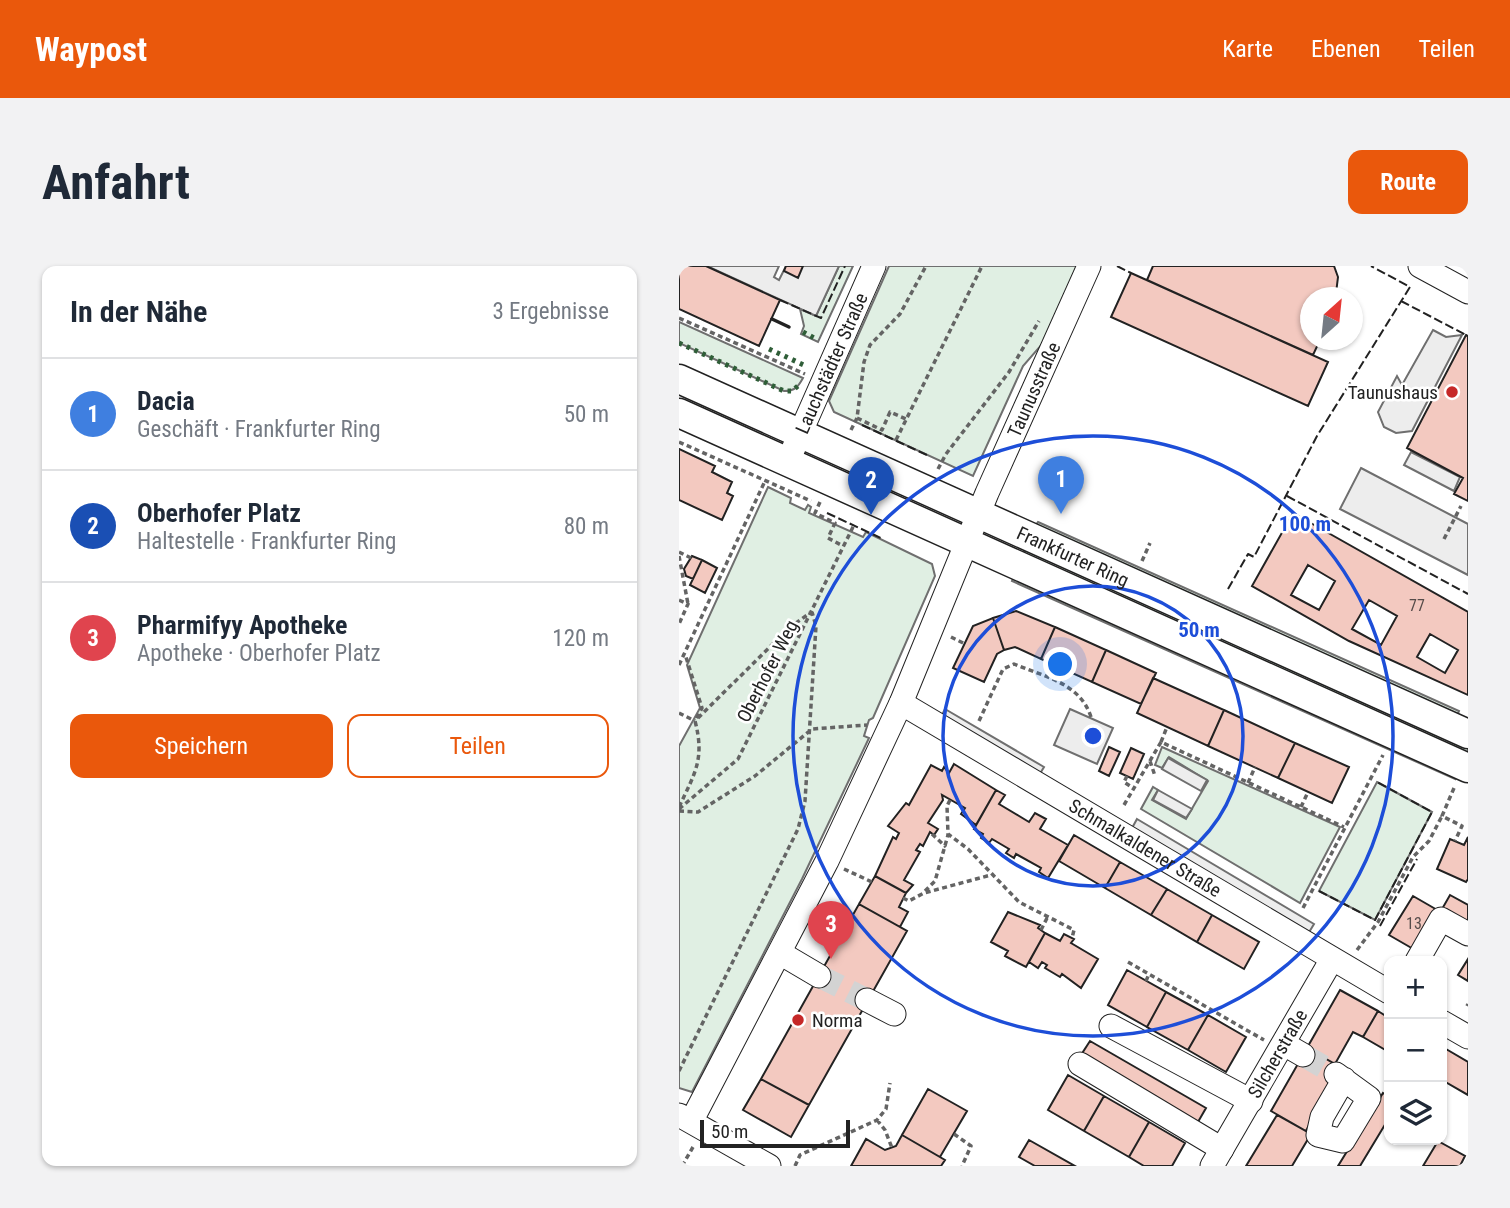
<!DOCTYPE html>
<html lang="de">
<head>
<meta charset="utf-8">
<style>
	body { margin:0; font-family:"Roboto Condensed",sans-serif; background:#f2f2f3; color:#1f2937 }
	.controls { position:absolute; right:21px; bottom:21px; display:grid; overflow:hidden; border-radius:14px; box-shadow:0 2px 5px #0004 }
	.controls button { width:63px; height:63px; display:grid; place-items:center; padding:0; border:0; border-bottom:2px solid #e0e1e3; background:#fff; color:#1f2937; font:35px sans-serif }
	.compass { position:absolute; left:621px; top:21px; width:63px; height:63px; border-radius:50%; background:#fff; box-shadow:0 2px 5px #0004; rotate:27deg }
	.scale { position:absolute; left:21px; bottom:18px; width:150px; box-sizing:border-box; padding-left:7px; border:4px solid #222; border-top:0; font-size:19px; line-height:24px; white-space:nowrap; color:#222; -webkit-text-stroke:5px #fff; paint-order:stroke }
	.you { position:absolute; left:382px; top:399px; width:24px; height:24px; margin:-18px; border:5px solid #fff; border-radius:50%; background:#1a73e8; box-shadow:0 0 0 10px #1a73e833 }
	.badge { display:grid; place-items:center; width:46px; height:46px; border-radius:50%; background:#ea580c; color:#fff; font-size:23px; font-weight:700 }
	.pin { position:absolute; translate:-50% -58px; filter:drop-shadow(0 2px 4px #0008) }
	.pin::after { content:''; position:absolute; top:37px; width:24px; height:21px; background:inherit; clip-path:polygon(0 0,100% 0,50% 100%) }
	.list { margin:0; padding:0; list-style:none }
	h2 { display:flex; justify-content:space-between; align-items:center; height:91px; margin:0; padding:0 28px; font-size:30px }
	h2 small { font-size:23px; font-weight:400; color:#747a83 }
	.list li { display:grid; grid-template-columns:46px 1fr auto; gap:21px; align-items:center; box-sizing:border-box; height:112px; padding:0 28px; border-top:2px solid #e0e1e3 }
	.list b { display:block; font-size:26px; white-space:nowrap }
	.list p { margin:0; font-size:23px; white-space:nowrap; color:#747a83 }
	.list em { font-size:23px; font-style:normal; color:#747a83 }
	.actions { display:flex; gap:14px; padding:21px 28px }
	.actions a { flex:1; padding:16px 0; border:2px solid #ea580c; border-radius:14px; text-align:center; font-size:24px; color:#ea580c }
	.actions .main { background:#ea580c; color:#fff }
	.icon { flex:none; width:38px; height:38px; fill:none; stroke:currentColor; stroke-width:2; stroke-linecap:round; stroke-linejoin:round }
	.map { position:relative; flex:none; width:789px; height:900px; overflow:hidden; border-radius:14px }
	header { display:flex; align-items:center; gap:42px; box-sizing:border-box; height:98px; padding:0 35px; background:#ea580c; color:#fff }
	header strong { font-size:33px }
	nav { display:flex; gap:38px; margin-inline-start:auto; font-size:24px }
	.intro { display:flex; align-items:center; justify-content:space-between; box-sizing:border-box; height:168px; padding:0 42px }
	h1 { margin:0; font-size:49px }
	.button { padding:18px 32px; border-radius:14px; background:#ea580c; color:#fff; font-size:24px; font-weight:700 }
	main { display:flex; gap:42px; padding:0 42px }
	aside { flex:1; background:#fff; border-radius:14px; box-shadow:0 2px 5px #0004 }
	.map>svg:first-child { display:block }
</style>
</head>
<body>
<header>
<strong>Waypost</strong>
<nav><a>Karte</a><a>Ebenen</a><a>Teilen</a></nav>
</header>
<div class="intro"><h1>Anfahrt</h1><a class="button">Route</a></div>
<main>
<aside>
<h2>In der Nähe<small>3 Ergebnisse</small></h2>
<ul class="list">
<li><span class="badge" style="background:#3f7fe0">1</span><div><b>Dacia</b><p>Geschäft · Frankfurter Ring</p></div><em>50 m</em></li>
<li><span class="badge" style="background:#1a4fb4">2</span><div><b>Oberhofer Platz</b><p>Haltestelle · Frankfurter Ring</p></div><em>80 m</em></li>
<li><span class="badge" style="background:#e0444e">3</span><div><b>Pharmifyy Apotheke</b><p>Apotheke · Oberhofer Platz</p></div><em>120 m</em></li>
</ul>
<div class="actions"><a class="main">Speichern</a><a>Teilen</a></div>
</aside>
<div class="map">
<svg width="789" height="900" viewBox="0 0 789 900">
	<rect width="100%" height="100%" fill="#fff"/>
	<path fill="#e0efe3" stroke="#6f6f6f" stroke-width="2" d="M160 0H174L139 76 122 68 125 60 121 43 137 50Z
		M210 0H398L365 76 344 100 294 210 155 146 150 135Z
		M0 56 124 112C119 121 116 125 105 125L0 77Z
		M89 221 112 232 111 237 126 244 129 239 132 241 130 247 184 271 187 266 253 298 256 310 194 452 190 454 185 470 190 472 123 613 13 826 0 822V480L21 442 8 399Z
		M359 256 780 445 778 450 356 260Z
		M347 281 789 480V488L344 288Z
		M335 310 776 511V513L333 315Z
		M483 481 661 561 621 637 462 543 474 521 479 524 473 534 507 553 529 515 490 491 483 502 476 499Z
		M698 516 753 546 696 654 640 625Z"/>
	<path fill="#ededed" stroke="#6f6f6f" stroke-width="2" d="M28 0H100L95 11 100 14 107 0H160L137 50Z
		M754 64 767 71 783 69 733 165 717 167 705 161 699 146 718 110 723 119Z
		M732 186 781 211 775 225 725 199Z
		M682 202 789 258V309L661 243Z
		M266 443 365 501 359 511 261 453Z
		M391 443 434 462 418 498 375 479Z
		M489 492 528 514 522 525 483 503Z
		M479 524 513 543 507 552 474 534Z
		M458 553 635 658 629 668 452 564Z"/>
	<path fill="#f3c9c0" stroke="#222" stroke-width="2" fill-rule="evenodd" d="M0 0H27L101 34 80 80 0 43Z
		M107 0H124L119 12 105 5Z
		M474 0H655L659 11 657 27 662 29 661 32H632V74H641L634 89 468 14Z
		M452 7 649 96 629 140 432 51Z
		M787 69 789 70V235L775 228 784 212 728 182Z
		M0 183 36 200 33 206 53 216 48 227 54 230 43 254 0 234Z
		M614 247 789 346V429L670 375 573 320ZM629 299 656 315 640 344 612 329ZM690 334 718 350 702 379 673 363ZM751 368 779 384 766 407 738 391Z
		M13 290 23 294 14 313 7 310 5 303Z
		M23 294 38 302 26 327 11 319Z
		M337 345 376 361 362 393 336 381 325 384 314 352Z
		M314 352 325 384 318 388 305 416 274 402 294 360Z
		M376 361 427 384 413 416 362 393Z
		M427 384 477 407 462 438 413 416Z
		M474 412 545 444 529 480 458 447Z
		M545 444 616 477 599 512 529 480Z
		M616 477 670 501 653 537 599 512Z
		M430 481 441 486 430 510 420 505Z
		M452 482 465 488 454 513 441 507Z
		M275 498 317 524 297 559 282 548 286 542 263 529 264 534 249 557 259 563 255 569 251 566 244 580 241 578 237 584 241 586 225 614 234 619 227 627 196 610 214 571 217 573 220 567 209 560 227 537 230 539 252 499 263 505 265 501 270 507Z
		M317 524 326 529 320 538 350 556 356 547 367 553 361 563 389 579 369 612 360 606 362 602 337 588 335 592 327 587 330 583 313 573 310 577 302 572 304 568 295 563Z
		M395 569 441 596 426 622 380 595Z
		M789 571V613L787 616 758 603 771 573 785 579Z
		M441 596 488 623 472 649 426 622Z
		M196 610 227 627 220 641 229 646 221 661 180 638Z
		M488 623 533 649 518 676 472 649Z
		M771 629 789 639V657L763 643Z
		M734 630 760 645 736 684 710 669Z
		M180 638 228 665 130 839 82 813Z
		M329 646 361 659 359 662 366 667 347 701 326 690 329 685 312 676Z
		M533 649 580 676 565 703 518 676Z
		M366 667 381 675 385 668 395 673 392 677 419 693 402 722 383 708 381 711 366 702 368 699 363 696 359 702 350 696Z
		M789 693V715L779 709Z
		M448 704 487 726 468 761 429 739Z
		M661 724 699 745 684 771 674 766 656 798 628 782Z
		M487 726 529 749 509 784 468 761Z
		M699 745 710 752V786L684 771Z
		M529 749 567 771 547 806 509 784Z
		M411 775 527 842 519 856 402 789Z
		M628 782 661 801 627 865 592 845Z
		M767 783 789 796V829L763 814V791Z
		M389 809 425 830 405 865 369 844Z
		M82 813 130 839 112 871 64 844Z
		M249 823 288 845 261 891 223 869Z
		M704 827 710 831V852L681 900H659Z
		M425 830 470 856 450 891 405 865Z
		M598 849 632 868 613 900H567Z
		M470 856 506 877 493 900H465L450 891Z
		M223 869 266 894 262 900H172L187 873 206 884 217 880Z
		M350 874 396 900H356L340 891Z
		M759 875 786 890 781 900H744Z"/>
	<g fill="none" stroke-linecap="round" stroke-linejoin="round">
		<path stroke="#d3d3d3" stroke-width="23" stroke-dasharray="23 11" stroke-linecap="butt" d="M140 710 188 734
			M624 789 657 808"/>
		<g stroke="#222" stroke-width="25">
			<g id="minor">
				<path d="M741 0 789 26"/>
				<path id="s1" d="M109 195 195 0"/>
				<path id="s2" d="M222 437 710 726"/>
				<path d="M101 687 140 710"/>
				<path d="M738 695 762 653 789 668"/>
				<path d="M188 734 215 748"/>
				<path d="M763 756 789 771"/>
				<path d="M432 760 572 835"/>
				<path d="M605 778 624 789"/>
				<path d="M401 798 543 883"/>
				<path d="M657 808 690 832 664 875 639 869 643 851 665 813"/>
				<path d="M0 849 90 900"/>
				<path id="s3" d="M13 854 148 595 222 437 308 227 410 0"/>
				<path id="s4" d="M533 900 653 693"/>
			</g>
		</g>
		<g stroke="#222" stroke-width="31">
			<g id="major">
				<path id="s5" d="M0 113 789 468"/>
				<path d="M0 147 789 502"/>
			</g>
		</g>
		<path stroke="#646464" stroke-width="3.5" stroke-dasharray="5 3.5" stroke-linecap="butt" d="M0 52 126 108
			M178 152 203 164 211 146 227 153
			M172 164 178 152 185 96 191 79 221 48 247 0
			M217 174 303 0
			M0 176 132 235
			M259 203 267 188 330 106 360 55
			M141 236 136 247 156 257 149 272 164 280
			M765 273 782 240
			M0 286 12 292
			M0 290 9 338
			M463 295 471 277
			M0 334 9 338 0 358
			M272 371 286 378
			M0 399 86 215
			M0 447 16 455
			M19 452 110 362 131 347
			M300 455 324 403 335 398C366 411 401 417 412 451
			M482 476 488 461
			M471 495 476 510
			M448 510 445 516 454 522
			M569 517 576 501
			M775 522 763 550 783 560 776 575
			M271 534 268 540 269 568 289 583 340 636 395 664 393 672
			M445 539 482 476 665 561
			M0 541C16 507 26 493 16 455L23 442 6 388
			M622 541 629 526
			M0 543 59 493 175 259
			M0 545 19 546 76 510 133 463 188 459
			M253 568 267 581
			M165 603 193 616
			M246 625 256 615 269 569
			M224 632 230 635 245 627 312 609
			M624 642 704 489
			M362 664 369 650
			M678 684 699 656 734 591 750 575 763 550
			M449 696 585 774
			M467 715 470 708
			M788 740 789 738
			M0 805 119 563 126 535 137 360 133 346
			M198 854 206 864 213 882
			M275 868 292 880 283 900
			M3 900 14 881
			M116 900 121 889 198 854 207 843 211 817"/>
		<use href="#minor" stroke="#fff" stroke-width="23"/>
		<use href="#major" stroke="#fff" stroke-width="28"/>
		<path stroke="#2f5e38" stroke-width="5" stroke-dasharray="3.5 5" stroke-linecap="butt" d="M124 66 139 74
			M0 77 105 125H113L120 119
			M90 83 127 100"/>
		<path stroke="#222" stroke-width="2" stroke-dasharray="9 3.5" stroke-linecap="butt" d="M438 0 452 7
			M101 34 142 52 166 0
			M722 35 787 69
			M183 159 250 190
			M608 230 789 328
			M148 247 202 272
			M549 323 569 288 575 291 638 170 731 21 692 0
			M640 625 696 654 753 546 698 516
			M701 660 738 593"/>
		<path stroke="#222" stroke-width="3.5" d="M93 53 110 61"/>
	</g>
	<g fill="none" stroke="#1d4ed8" stroke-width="3.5">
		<circle cx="414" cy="470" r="150"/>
		<circle cx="414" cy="470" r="300"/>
	</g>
	<g fill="#c62828" stroke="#fff" stroke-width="2.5">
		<circle cx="773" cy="126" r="7"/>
		<circle cx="119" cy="754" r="7"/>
	</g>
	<g text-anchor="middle" stroke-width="5" stroke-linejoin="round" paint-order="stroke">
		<g font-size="16" fill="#564c4a">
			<text x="738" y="345">77</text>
			<text x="735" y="663">13</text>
		</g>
		<g font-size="19" fill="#222" stroke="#fff">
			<text dy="7" stroke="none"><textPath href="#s1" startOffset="107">Lauchstädter Straße</textPath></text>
			<text dy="7" stroke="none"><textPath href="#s3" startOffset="807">Taunusstraße</textPath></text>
			<text dy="7" stroke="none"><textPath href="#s5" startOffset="432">Frankfurter Ring</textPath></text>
			<text transform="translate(88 405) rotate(-63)" y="7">Oberhofer Weg</text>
			<text dy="7" stroke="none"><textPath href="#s2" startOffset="284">Schmalkaldener Straße</textPath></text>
			<text dy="7" stroke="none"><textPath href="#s4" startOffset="130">Silcherstraße</textPath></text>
		</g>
		<g font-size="19" fill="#222" stroke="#fff" text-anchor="end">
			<text x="759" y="133">Taunushaus</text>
			<text x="133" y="761" text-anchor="start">Norma</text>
		</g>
	</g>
	<circle cx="414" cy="470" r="10" fill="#1d4ed8" stroke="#fff" stroke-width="3.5"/>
	<g font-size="21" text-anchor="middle" font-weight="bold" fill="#1d4ed8" stroke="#fff" stroke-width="5" stroke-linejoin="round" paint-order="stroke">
		<text x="626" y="265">100 m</text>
		<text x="520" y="371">50 m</text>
	</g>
</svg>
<div class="controls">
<button>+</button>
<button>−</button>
<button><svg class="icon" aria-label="layers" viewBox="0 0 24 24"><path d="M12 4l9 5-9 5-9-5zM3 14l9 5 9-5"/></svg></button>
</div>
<svg class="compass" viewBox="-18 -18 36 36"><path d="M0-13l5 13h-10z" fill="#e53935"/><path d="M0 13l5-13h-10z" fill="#747a83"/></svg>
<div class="scale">50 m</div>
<div class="you"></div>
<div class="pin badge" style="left:382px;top:248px;background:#3f7fe0">1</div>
<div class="pin badge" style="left:192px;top:249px;background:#1a4fb4">2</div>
<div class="pin badge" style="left:152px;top:693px;background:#e0444e">3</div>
</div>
</main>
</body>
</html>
